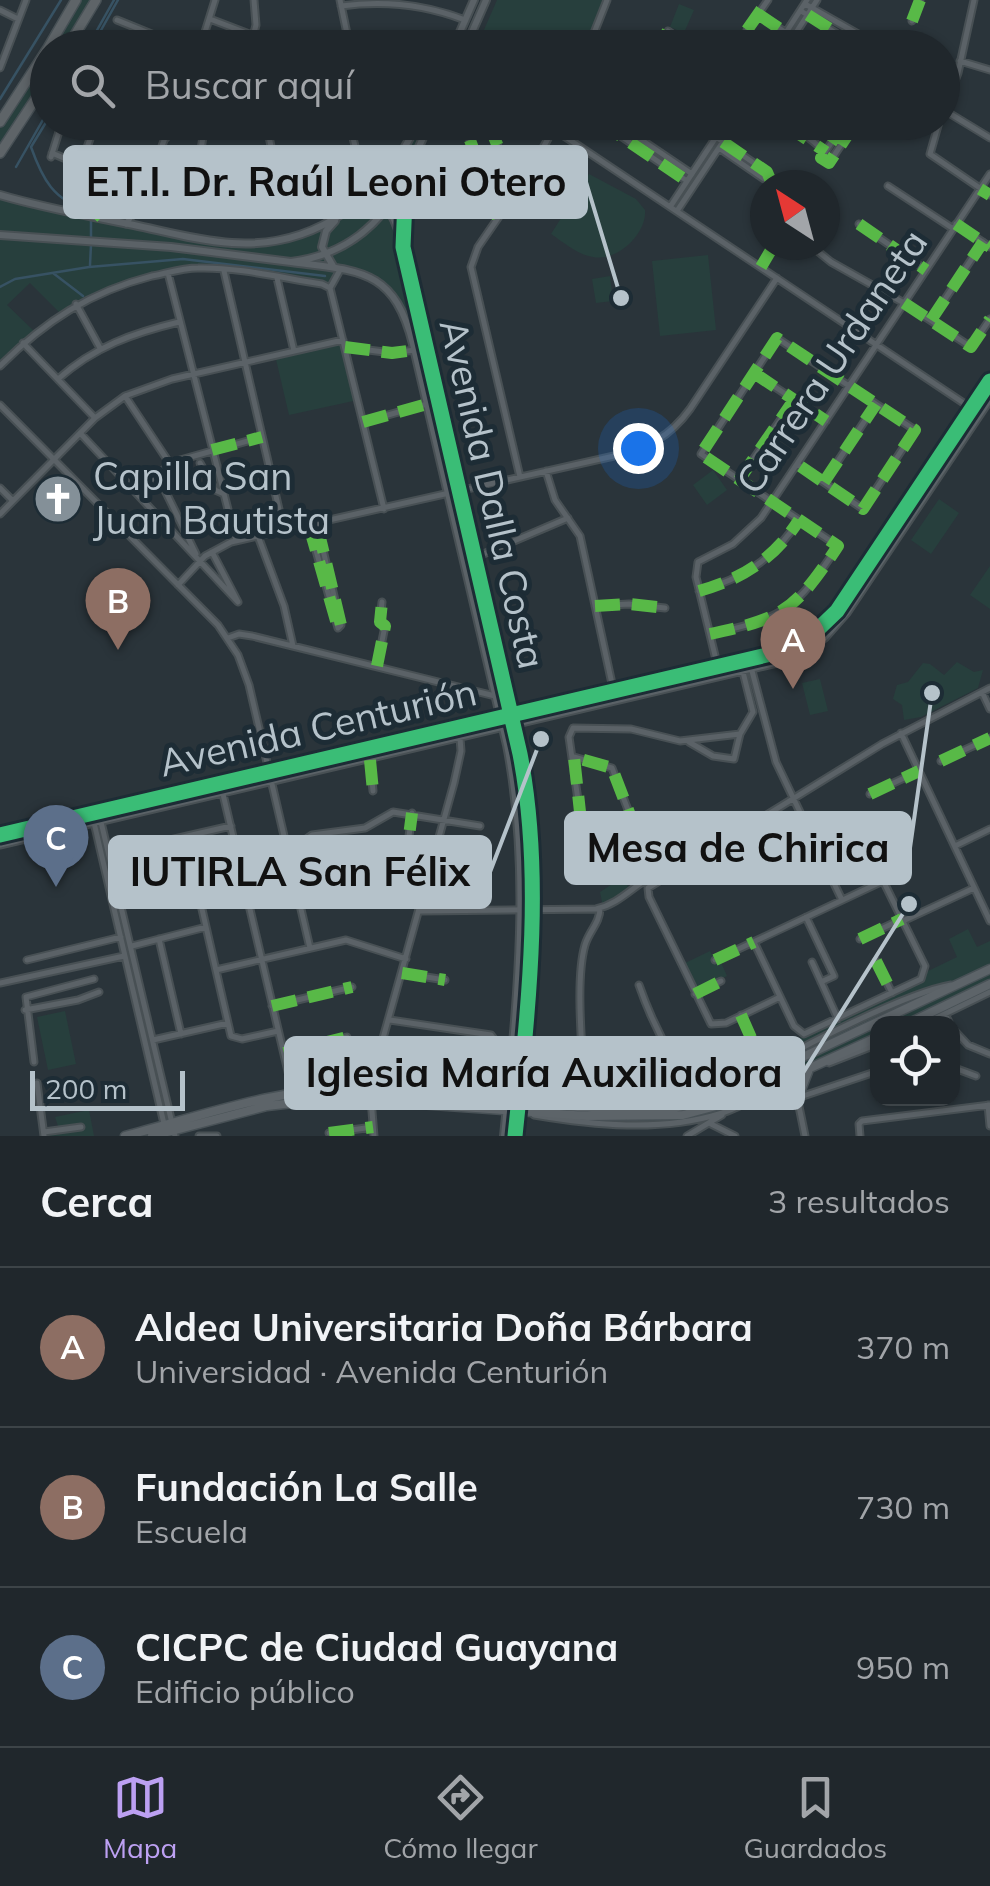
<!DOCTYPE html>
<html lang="es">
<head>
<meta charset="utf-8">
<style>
	body { margin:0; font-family:Mulish,sans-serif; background:#282f34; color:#f1f3f6 }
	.controls { position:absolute; right:30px; bottom:30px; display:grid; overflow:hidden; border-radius:20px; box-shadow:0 2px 8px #0004 }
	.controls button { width:90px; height:90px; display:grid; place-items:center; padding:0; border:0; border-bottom:2px solid #3d4448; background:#20272c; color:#f1f3f6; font:50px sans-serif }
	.compass { position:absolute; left:750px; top:170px; width:90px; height:90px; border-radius:50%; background:#20272c; box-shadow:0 2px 8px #0004; rotate:324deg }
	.scale { position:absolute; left:30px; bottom:25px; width:155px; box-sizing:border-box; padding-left:10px; border:5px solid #b5c2ca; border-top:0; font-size:28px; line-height:35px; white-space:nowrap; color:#b5c2ca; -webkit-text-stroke:8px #1d2c35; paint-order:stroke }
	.you { position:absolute; left:638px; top:448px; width:35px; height:35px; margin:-25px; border:8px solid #fff; border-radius:50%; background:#1a73e8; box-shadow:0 0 0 15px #1a73e833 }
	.badge { display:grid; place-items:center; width:65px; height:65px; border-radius:50%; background:#bca0f2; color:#fff; font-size:32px; font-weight:700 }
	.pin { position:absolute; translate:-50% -82px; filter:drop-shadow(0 2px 5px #0008) }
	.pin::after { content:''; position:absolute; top:52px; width:35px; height:30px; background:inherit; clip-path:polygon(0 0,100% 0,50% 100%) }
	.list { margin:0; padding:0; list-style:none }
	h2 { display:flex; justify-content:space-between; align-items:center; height:130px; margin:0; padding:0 40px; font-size:42px }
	h2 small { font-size:32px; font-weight:400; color:#a2a5a9 }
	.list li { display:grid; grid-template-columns:65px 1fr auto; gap:30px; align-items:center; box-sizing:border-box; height:160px; padding:0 40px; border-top:2px solid #3d4448 }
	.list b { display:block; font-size:38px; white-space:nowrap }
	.list p { margin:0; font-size:32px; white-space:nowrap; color:#a2a5a9 }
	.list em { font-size:32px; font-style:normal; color:#a2a5a9 }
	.icon { flex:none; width:55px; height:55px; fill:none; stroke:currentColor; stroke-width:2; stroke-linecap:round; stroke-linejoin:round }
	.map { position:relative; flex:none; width:990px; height:1136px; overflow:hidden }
	.search { position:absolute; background:#20272c; box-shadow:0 2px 8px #0004; left:30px; right:30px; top:30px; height:110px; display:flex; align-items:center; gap:25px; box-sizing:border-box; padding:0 35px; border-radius:55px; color:#a2a5a9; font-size:38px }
	.sheet { height:610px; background:#20272c }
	nav { display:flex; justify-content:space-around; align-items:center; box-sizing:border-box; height:140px; border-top:2px solid #3d4448; background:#20272c; font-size:28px; color:#a2a5a9 }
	nav a { display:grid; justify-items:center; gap:5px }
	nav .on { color:#bca0f2 }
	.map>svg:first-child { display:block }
</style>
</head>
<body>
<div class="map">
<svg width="990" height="1136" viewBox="0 0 990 1136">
	<rect width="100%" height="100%" fill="#2a343a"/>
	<path fill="#273f3d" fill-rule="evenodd" d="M78 0H90L61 47 49 48Z
		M497 0H607L588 47 476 48Z
		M679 4 694 10 684 33 670 27Z
		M47 49V71L0 149V124Z
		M418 123H430L411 166 403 247 511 716 794 646 829 619 990 381V400L832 632 796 657 513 726C541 849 530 977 518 1101L640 1111 703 1102 686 1080 719 1064 724 1075 918 981 926 972 957 957 949 939 968 929 977 947 990 941V980L980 986 990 984V992L924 1023 878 1024 877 1044 818 1065 729 1111 677 1122 606 1124 518 1113 515 1136H504L506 1112 390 1100 299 1101 174 1130 175 1136H125L164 1126 95 824 0 845V835L92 814 95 823 101 821 99 812 500 719 406 315 379 282 341 269 330 288 197 268 123 284 61 314 30 283 7 305 35 332 0 366V195L200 239 242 243 311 231 373 190ZM503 728 519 842 515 1029 507 1100 359 1088 263 1099 172 1123 102 822Z
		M589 174 636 199 645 210C647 234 617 262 593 257 578 255 563 242 551 234Z
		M708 255 716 330 660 336 652 261Z
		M610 276 613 301 596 303 592 279Z
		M343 340 358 400 289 415 275 355Z
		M713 470 727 490 707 505 693 485Z
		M939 499 959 513 931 554 911 540Z
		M990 566V609L970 595Z
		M957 662 974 672 983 670 978 688 921 717 904 720 902 705 893 699 897 685 908 682 923 663 930 664 944 675Z
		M820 679 828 711 810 715 802 683Z
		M620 879 631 889 603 907 600 892Z
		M710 951 715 960 719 958 727 976 694 992 681 965Z
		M65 1011 76 1064 48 1070 37 1017Z
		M89 1110 94 1136H44L43 1129 58 1126 55 1117Z"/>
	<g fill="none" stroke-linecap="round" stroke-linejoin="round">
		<path stroke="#375263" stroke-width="2.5" d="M87 48 114 0
			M91 48 118 0
			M0 99 61 0
			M48 119 31 147C42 178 54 202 88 209L91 213
			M16 167 48 111
			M91 221V237
			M90 265 91 245
			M53 273 83 296
			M0 287 15 279 89 267 183 259 325 276"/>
		<g stroke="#485054" stroke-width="9">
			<path id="minor" d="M340 0 350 48
				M805 4 858 34 863 43
				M341 6C385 0 424 4 465 20
				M0 10 18 19
				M801 11 852 43 868 48
				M758 14 785 32
				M210 19 286 48
				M117 20 186 48
				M912 21 920 0
				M747 30 768 0
				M200 48 215 0
				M250 48 256 25 254 0
				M588 48 607 0
				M677 48 663 38 668 31 692 48
				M776 48 807 0
				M786 48 817 0
				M895 48 897 45 901 48
				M960 61 990 70
				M0 68 26 0
				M944 110 990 138
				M942 114 958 73 974 0
				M134 122 166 138
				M205 122 194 200 261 187 280 190 296 203 316 204 359 186
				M266 122 280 190
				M349 122 363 178 359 186
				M488 122 516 191
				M543 122 980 414
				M600 122 687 181
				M615 122 692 174
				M694 122 767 172 770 179 779 185
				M710 122 721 130
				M774 122 790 133 798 134
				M789 122 825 151
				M845 122 821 158 829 163 853 127 848 122
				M939 122 930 154 990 195
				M92 133 70 197 92 208 102 218
				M470 140 498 217
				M719 148 764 179H770
				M52 153 80 165
				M51 157 62 122
				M276 168 362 171
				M805 185H809
				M888 186 952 228
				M670 207 726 122
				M677 211 736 122
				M126 224 140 204 171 122
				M859 224 926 270
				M956 224 990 247
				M810 245 831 262 904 303 971 347 990 319
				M761 267 774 245
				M224 271 284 531
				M168 273 236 541
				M277 278 294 351
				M330 288 384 509
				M330 288 340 270
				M76 304 100 348
				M931 320 983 242
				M23 343 95 418
				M345 347 392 353 415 350
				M0 366C45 321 90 292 152 276 167 273 183 268 198 268 239 267 282 278 322 284L330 288
				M754 373 826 421
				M58 379C94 347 133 333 179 322
				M125 396 170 464
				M0 405 218 625 238 655 249 685 310 948
				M363 422 427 404
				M80 433 238 602 212 552
				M200 463 215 490 224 494
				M546 471 555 500 580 536 614 693
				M157 474 196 554
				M520 477 471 267 478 247 531 170 557 122
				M739 480 794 400
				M824 482 876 404
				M0 488 12 500
				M136 492 173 462 262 437
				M0 514 95 418 125 396 172 379 343 340
				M309 526 338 628 341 625 317 525
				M258 536 284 606 293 646
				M474 558 568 518
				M178 585 205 556 231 542 614 456C648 447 669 438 690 409L777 278
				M699 591C742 579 774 559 799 520
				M595 606 629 604 665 608
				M710 634C785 618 795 610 838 546L701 454 777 338 915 430 863 509 797 464
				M228 638 239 634 252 636 495 696
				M377 666 385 626 380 622 382 602
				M718 668 696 577 698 562 733 544 761 518 990 174
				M752 671 776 762 842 900
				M982 692 990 709
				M901 733 990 921
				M689 742 713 756 734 759 740 734 753 712 743 672
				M574 757 612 768 633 823
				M370 760 373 791
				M941 761 990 738
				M223 794 293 1093
				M870 794 919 771
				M92 814 165 1128
				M581 821 569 737 573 728 631 729 680 741 740 734
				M101 822 175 1136
				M673 825 691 860
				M0 835 784 651 812 635 837 611 990 381
				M0 845 786 661 825 638 847 613 990 400
				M955 846 990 829
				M287 853 312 835 365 828 393 812 480 826
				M109 854 231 826
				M405 867 412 813
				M196 883 231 1036 242 1039 278 1031
				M299 898 360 893
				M121 900 289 861
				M420 911 596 909C627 902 640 874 672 870
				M806 917 834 976 821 982
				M903 921 974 888
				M159 939 181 1034
				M860 939 902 919
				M754 942 794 1026 804 1034 921 979 925 966 867 848
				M132 946 206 927
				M27 960 121 937
				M715 960 883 881
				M876 961 892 993
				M812 962 838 1019
				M216 970 346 940 406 959
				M402 973 445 980
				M0 983 124 956
				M639 985C654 1028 674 1066 703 1102
				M695 994 721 981
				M780 997 726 1023 711 1024 649 897 648 888 882 744 990 688
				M272 1006 352 987
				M25 1010 78 1000 99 992
				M945 1014 950 1024
				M741 1015 752 1040
				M390 1020 491 1035 494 1039 487 1068
				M924 1024 990 992
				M952 1028 968 1045 990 1054
				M153 1040 228 1023
				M284 1053 347 1037
				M34 1062 26 997 94 979
				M829 1063 878 1044
				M952 1067 976 1076
				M758 1075C792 1049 910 992 951 985
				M793 1077 805 1136
				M37 1083 44 1136
				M780 1085 794 1090 799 1095
				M374 1088 380 1049 454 783 461 751 460 738
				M800 1097 878 1071
				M371 1099 374 1136
				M988 1105 990 1126
				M585 1106C584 1063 574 983 585 945 589 931 600 923 600 908
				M534 1115C593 1125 660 1132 719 1114 739 1108 757 1097 775 1088
				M711 1124 735 1136
				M44 1132 81 1127
				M329 1133 373 1127
				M199 1136H217
				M687 1136 722 1115
				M860 1136 859 1124 862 1121 990 1105"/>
		</g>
		<g stroke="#485054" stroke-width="10">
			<path id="tertiary" d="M453 48 474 0
				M465 48 486 0
				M411 166 405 200 403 247 520 754C544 878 528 1011 515 1136
				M410 167 430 122
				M0 195C44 208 90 216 134 225 167 232 199 241 232 243 317 249 384 196 418 122
				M358 205C385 197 394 213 400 237
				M0 235 171 247 291 262C345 255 381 226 405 178
				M291 262C359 271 394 268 413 344L507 745C532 874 517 1007 504 1136
				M333 266 322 247 326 231 335 221"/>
		</g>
		<g stroke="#485156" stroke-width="11">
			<path id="primary" d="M907 1024 990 984
				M799 1095 808 1072
				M125 1136C201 1116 277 1088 357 1088 420 1087 492 1099 556 1105 612 1110 668 1117 722 1095L990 969
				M152 1136 267 1106 336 1098 587 1116 683 1115 742 1099 878 1037"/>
		</g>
		<g stroke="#475055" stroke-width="12">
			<path id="trunk" d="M48 48 76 0
				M67 48 96 0
				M0 122 48 48
				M0 153 48 80"/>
		</g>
		<use href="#minor" stroke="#5b6267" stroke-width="5"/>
		<use href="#tertiary" stroke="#5b6267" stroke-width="6"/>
		<use href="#primary" stroke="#5d6469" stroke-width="8"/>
		<use href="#trunk" stroke="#5e6468" stroke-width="9"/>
		<path stroke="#58b947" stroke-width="12" stroke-dasharray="25 12" stroke-linecap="butt" d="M758 14 786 33
			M808 15 852 43 868 48
			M912 21 920 0
			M747 30 768 0
			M677 48 663 38 668 31 692 48
			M895 48 897 45 901 48
			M488 122 516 191
			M600 122 687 181
			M789 122 799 134 826 152
			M845 122 821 158 829 163 853 127 848 122
			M470 140 498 218
			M723 142 767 172 770 179 779 185
			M77 174 71 199 92 208 103 219
			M805 185H809
			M980 189 990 195
			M859 224 926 270
			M956 224 990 247
			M761 267 774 245
			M904 303 971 347 990 319
			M931 320 983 242
			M345 347 392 353 415 350
			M754 373 826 421
			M363 422 427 404
			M212 450 262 437
			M739 480 794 400
			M824 482 876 404
			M309 526 338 628 341 625 317 525
			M699 591C742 579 774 559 799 520
			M595 606 629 604 665 608
			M710 634C785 618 795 610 838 546L701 454 777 338 915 430 863 509 797 464
			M377 666 385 626 380 622 382 602
			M370 760 373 791
			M941 761 990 738
			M870 794 919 771
			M581 821 574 757 612 768 633 823
			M673 825 691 860
			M867 848 883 881
			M405 867 412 813
			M860 939 902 919
			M715 960 754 942
			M876 961 892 993
			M402 973 445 980
			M695 994 721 981
			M272 1006 352 987
			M741 1015 752 1040
			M284 1053 347 1037
			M487 1068 494 1039
			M329 1133 373 1127"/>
		<g stroke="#1d2c35" stroke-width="21">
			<path id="cycleway" d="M411 166 405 200 403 247 520 754C544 878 528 1011 515 1136
				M0 835 784 651 812 635 837 611 990 381"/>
		</g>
		<use href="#cycleway" stroke="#3abd76" stroke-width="15"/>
	</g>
	<defs>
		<g id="church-disc" transform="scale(2.5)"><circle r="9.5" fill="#849098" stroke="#1d2c35"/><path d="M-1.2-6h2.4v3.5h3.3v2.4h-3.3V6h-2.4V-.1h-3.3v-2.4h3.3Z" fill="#fff"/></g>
	</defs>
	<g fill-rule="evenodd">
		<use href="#church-disc" x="58" y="499"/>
	</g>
	<g text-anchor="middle" stroke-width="10" stroke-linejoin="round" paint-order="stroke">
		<g font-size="38" fill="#b5c2ca" stroke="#1d2c35">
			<text transform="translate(832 362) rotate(-56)" y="13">Carrera Urdaneta</text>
			<text transform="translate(492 494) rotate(77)" y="13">Avenida Dalla Costa</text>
			<text transform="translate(318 728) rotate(-13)" y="13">Avenida Centurión</text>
		</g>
		<g font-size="38" fill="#b5c2ca" stroke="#1d2c35" text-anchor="start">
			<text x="93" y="490">Capilla San<tspan x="93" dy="44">Juan Bautista</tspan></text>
		</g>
	</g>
	<path fill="none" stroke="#b5c2ca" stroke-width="4" d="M621 298L586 182M932 693L910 848M541 739L490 872M909 904L803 1073"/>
	<g fill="#b5c2ca" stroke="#1d2c35" stroke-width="4">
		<circle cx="621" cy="298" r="10"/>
		<circle cx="932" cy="693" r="10"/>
		<circle cx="541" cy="739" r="10"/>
		<circle cx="909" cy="904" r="10"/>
	</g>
	<g fill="#b5c2ca" stroke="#b5c2ca" stroke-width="4">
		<rect x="65" y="147" width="521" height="70" rx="10"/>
		<rect x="566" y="813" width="344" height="70" rx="10"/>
		<rect x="110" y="837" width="380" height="70" rx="10"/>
		<rect x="286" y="1038" width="517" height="70" rx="10"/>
	</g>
	<g font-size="40" text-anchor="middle" font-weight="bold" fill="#111">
		<text x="326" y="196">E.T.I. Dr. Raúl Leoni Otero</text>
		<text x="738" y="862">Mesa de Chirica</text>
		<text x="300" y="886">IUTIRLA San Félix</text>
		<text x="544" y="1087">Iglesia María Auxiliadora</text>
	</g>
</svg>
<div class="controls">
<button><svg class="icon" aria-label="locate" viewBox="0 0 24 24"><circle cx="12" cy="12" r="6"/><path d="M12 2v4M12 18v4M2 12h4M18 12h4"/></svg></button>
</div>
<svg class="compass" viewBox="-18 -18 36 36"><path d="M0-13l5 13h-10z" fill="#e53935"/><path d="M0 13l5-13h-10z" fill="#a2a5a9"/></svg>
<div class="scale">200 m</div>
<div class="you"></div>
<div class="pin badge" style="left:793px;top:689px;background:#8d6e63">A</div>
<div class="pin badge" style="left:118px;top:650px;background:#8d6e63">B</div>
<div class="pin badge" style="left:56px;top:887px;background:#5c6f8a">C</div>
<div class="search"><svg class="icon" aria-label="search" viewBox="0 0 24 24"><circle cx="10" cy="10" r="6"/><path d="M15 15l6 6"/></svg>Buscar aquí</div>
</div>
<section class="sheet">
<h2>Cerca<small>3 resultados</small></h2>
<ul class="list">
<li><span class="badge" style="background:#8d6e63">A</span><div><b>Aldea Universitaria Doña Bárbara</b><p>Universidad · Avenida Centurión</p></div><em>370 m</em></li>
<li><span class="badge" style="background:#8d6e63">B</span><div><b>Fundación La Salle</b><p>Escuela</p></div><em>730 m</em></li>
<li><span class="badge" style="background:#5c6f8a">C</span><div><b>CICPC de Ciudad Guayana</b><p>Edificio público</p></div><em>950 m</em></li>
</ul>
</section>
<nav>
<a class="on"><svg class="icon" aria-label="map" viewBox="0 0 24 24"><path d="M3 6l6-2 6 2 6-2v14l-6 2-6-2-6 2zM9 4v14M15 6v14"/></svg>Mapa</a>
<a><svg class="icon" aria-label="directions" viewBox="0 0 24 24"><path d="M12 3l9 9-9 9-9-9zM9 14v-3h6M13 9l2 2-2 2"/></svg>Cómo llegar</a>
<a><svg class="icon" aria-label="saved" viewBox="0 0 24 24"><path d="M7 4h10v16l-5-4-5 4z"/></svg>Guardados</a>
</nav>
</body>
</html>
